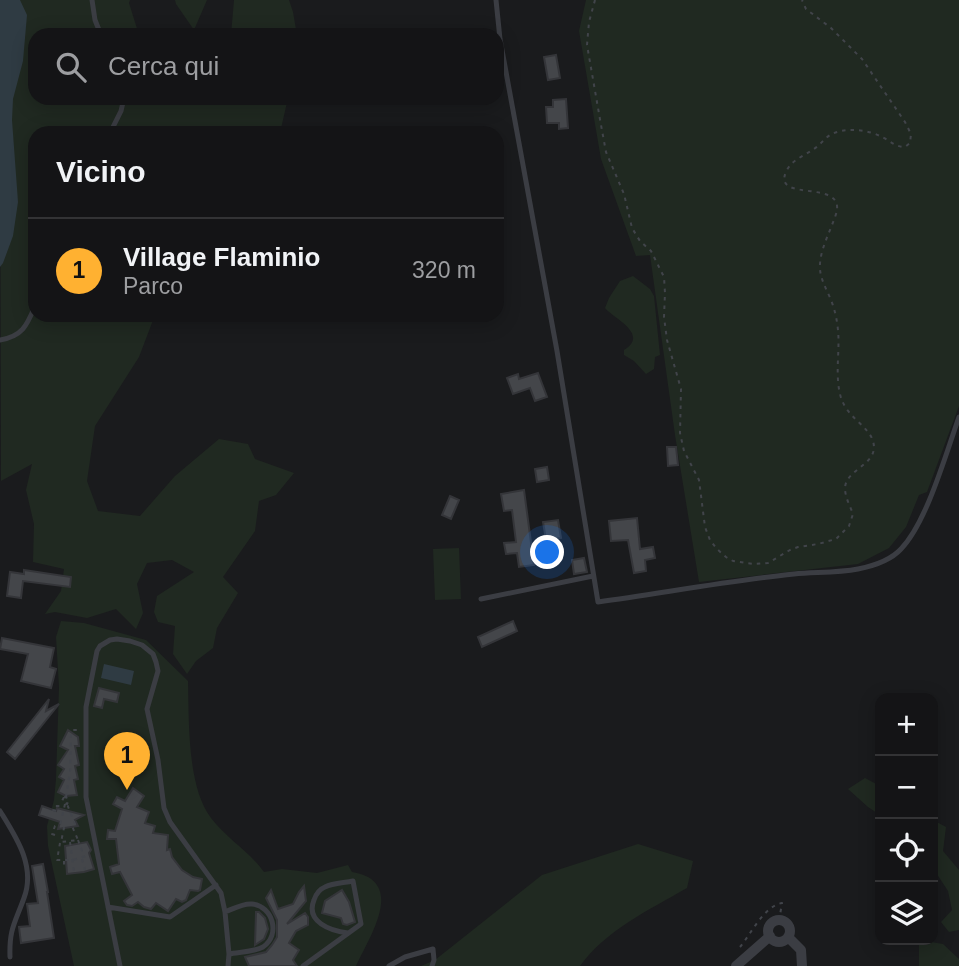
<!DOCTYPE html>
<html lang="it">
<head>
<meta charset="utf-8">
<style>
	body { margin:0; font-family:Arial,sans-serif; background:#1d1d1f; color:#f1f3f6 }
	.controls { position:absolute; right:21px; bottom:21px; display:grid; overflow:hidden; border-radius:14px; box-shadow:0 4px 18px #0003 }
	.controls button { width:63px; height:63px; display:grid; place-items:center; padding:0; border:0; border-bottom:2px solid #333335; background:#141416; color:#f1f3f6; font:35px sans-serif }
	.you { position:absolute; left:548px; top:553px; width:24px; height:24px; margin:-18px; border:5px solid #fff; border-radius:50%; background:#1a73e8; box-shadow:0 0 0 10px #1a73e833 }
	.badge { display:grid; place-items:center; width:46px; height:46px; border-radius:50%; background:#ffb131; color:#111; font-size:23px; font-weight:700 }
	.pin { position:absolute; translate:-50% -58px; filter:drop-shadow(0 2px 4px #0008) }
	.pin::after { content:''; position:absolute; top:37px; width:24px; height:21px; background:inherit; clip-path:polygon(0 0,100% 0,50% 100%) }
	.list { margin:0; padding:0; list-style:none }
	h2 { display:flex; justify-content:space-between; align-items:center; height:91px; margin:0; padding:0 28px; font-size:30px }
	h2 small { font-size:23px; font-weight:400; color:#9d9ea1 }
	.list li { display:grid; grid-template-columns:46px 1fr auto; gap:21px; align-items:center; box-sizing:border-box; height:105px; padding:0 28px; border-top:2px solid #333335 }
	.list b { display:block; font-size:26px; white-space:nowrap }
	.list p { margin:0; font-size:23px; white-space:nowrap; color:#9d9ea1 }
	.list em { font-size:23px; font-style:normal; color:#9d9ea1 }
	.icon { flex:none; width:38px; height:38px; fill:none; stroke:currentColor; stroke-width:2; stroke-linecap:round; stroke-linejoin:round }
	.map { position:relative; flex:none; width:959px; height:966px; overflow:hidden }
	.search { position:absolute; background:#141416; box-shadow:0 4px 18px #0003; left:28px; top:28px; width:476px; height:77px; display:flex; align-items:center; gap:18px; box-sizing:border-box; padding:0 24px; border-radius:21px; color:#9d9ea1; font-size:26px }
	.panel { position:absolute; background:#141416; box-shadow:0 4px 18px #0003; left:28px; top:126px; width:476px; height:196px; border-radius:21px }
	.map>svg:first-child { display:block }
</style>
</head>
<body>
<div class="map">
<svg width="959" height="966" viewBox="0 0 959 966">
	<rect width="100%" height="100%" fill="#1a1b1d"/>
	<path fill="#202921" d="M0 0H130L129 3 139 35H35V98H288L280 133H35V315H155L139 357 95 426 87 481 98 511 140 516 175 476 219 439 248 444 255 459 294 473 276 495 259 501 255 531 223 577 238 593 217 628 213 648 196 661 187 674 173 654 175 626 158 622 154 612 157 596 194 572 172 560 147 563 137 584 143 613 136 629 116 609 87 618 55 612 45 614 61 591 64 569 33 562 34 524 26 490 32 464 1 481Z
		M175 0H207L194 30 176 4Z
		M234 0H289L293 12 297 35H231Z
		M586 0H959V406L927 492 919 495 906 527 889 548 858 564 699 582 675 435 650 255 636 256 601 159 579 31Z
		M633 276 650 289 654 296 660 355 655 357 654 369 646 374 634 361 624 355V350C650 334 613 318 605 308L609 298 620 281Z
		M459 548 461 599 435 600 433 549Z
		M61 621 84 623 146 640 188 681C189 720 187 787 211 818 227 839 249 851 264 872L282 869 317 873 348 865 352 872C407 881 370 936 356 966H74L48 846 47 826 54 800 56 779 59 687 56 637Z
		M865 778 880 786V815L868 807 848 789Z
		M933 820 946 827 943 851 959 870V930L949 932 941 922 952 910 948 891 933 868Z
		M638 844 693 861 687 888C649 910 606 930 580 966H421L435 960 542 875Z
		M919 940 943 944 959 959V966H919Z"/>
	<path fill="#2f3b43" d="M0 0H20L27 15 23 61 13 99 12 120 18 202 13 236 3 263 0 267Z
		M104 664 134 671 131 685 101 678Z"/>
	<path fill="#44464a" stroke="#343539" stroke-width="2" d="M556 55 560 78 548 80 544 57Z
		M566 99 568 128 559 129V123H547L546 107H553V100Z
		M538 373 547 397 535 401 530 388 513 394 507 378 518 374 519 379Z
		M667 447H676L678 465 668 466Z
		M547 467 549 480 537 482 535 469Z
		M524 490 534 565 519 567 517 553 506 554 504 543 516 542 512 510 504 511 501 494Z
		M450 496 459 500 451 519 442 515Z
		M637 518 640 549 653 547 655 558 645 560 646 571 634 573 628 540 611 541 609 521Z
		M558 520 561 538 546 540 543 522Z
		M584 558 587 572 574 574 572 560Z
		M24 570 71 577 70 587 23 581 21 598 7 596 10 572 24 574Z
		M513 621 517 631 482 647 478 637Z
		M2 638 54 648 50 667 56 669 51 688 21 681 28 654 0 649Z
		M99 688 119 693 117 702 104 699 102 708 94 706Z
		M49 699 46 711 59 704 15 759 7 752Z
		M68 730 78 737 79 746H75L79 765 75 766 78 779 74 780 77 795 66 796 58 792 64 780 59 777 64 769 58 765 68 750 60 746Z
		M133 788 144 796 137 807 149 812 145 823 155 826 153 833 168 835 167 850 170 849 172 857 182 870 193 877 202 879 200 890 198 891 190 890 186 900 182 902 176 899 168 911 156 903 151 909 144 907 138 902 132 906 127 905 124 901 132 895 120 872 112 874 110 867 119 864 116 839H107L108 830 115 831 122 809 113 804 117 797 125 801Z
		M42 806 56 811 57 808 84 815 75 820 78 826 58 829 60 822 39 815Z
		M87 842 91 850 89 853 94 869 84 872 67 874 65 846Z
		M43 864 48 892H47L54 938 21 943 19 927 30 926 27 904 38 903 32 866Z
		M304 886 306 901 287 924 305 913 308 917V925L296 931 289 943 299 950 293 960 297 966H249L245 957 266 952 272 945 277 937V920L266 898 271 890 278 909 293 904 299 892Z
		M342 890 349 902 355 922 347 925 343 924 341 918 322 913 325 901Z
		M256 912H259L265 918 268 929 264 939 255 945Z"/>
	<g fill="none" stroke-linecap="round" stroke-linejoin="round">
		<path stroke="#41444a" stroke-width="2" stroke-dasharray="3.5 5" stroke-linecap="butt" d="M595 0 589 22 587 45 601 125 606 152 624 194 632 228 640 241 651 251 664 277 665 293 664 317 667 340 681 389 680 433 684 451 699 480 705 527 710 540 717 549 726 557 733 561 754 564 768 563 790 550 798 547 818 544 836 539 849 526 853 514C850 506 845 497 845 488 846 468 880 465 873 441 868 425 845 417 840 394 835 373 840 351 838 330 837 320 835 310 831 300 826 288 819 277 820 264 821 247 831 230 836 214 847 178 772 203 786 172 791 160 804 156 814 149 820 145 824 139 830 135 844 127 867 129 882 137 890 141 896 147 905 147L910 143 911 134 905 122 862 59 831 28 806 9 802 0
			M64 797 68 798V802L67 804 62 801Z
			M66 797 70 772 71 735 73 730H77
			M65 804 60 825 64 828 61 842 78 840 72 826 75 824 67 804
			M56 811 53 810 55 806H63
			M55 835 52 834 55 826 59 825
			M78 840 84 856
			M70 842 74 871H71
			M60 843 57 860H73L89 855
			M82 859 85 869 83 870
			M64 861V866H66
			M740 947C751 934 764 906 782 903L779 921"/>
		<path stroke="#3b3d43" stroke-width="5" d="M92 0 95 20 101 35
			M496 0 500 39 557 351 598 602C663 593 728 581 794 574 815 572 837 573 858 569 873 566 891 560 901 549 927 522 946 453 959 417
			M110 133 121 111 124 98
			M0 340C23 336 27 325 35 306
			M481 599 593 576
			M0 811C16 837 36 866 24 898 15 923 9 929 10 957
			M108 907 170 917 216 885
			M225 912C233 909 243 903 252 904 273 906 281 935 263 947 254 952 239 952 229 954
			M120 966 86 797V707L97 651 100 646 110 640 117 639 130 641 142 645 153 654 156 662 158 671 147 709 158 760 164 808 170 822 221 893 225 912 229 954 228 966
			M303 966 361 924 353 881C344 883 333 883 325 887 320 889 316 894 314 900 305 922 331 931 348 933
			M389 966 405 957 433 949 434 960 432 966"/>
		<path stroke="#3b3d43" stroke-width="10" d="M768 931a11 11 0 1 1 22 0a11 11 0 1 1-22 0Z
			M788 937 801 950 802 966
			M736 966 770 936"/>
	</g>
</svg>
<div class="controls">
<button>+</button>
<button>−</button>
<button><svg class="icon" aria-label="locate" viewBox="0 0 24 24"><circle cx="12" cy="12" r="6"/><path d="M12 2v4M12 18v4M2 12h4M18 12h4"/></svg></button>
<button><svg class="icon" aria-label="layers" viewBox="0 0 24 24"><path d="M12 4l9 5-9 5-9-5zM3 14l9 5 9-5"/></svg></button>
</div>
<div class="you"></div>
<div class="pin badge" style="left:127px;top:790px">1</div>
<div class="search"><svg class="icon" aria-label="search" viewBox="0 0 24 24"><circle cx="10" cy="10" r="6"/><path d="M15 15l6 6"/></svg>Cerca qui</div>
<section class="panel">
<h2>Vicino<small></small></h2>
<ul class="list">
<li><span class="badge">1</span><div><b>Village Flaminio</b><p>Parco</p></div><em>320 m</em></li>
</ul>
</section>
</div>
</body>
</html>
